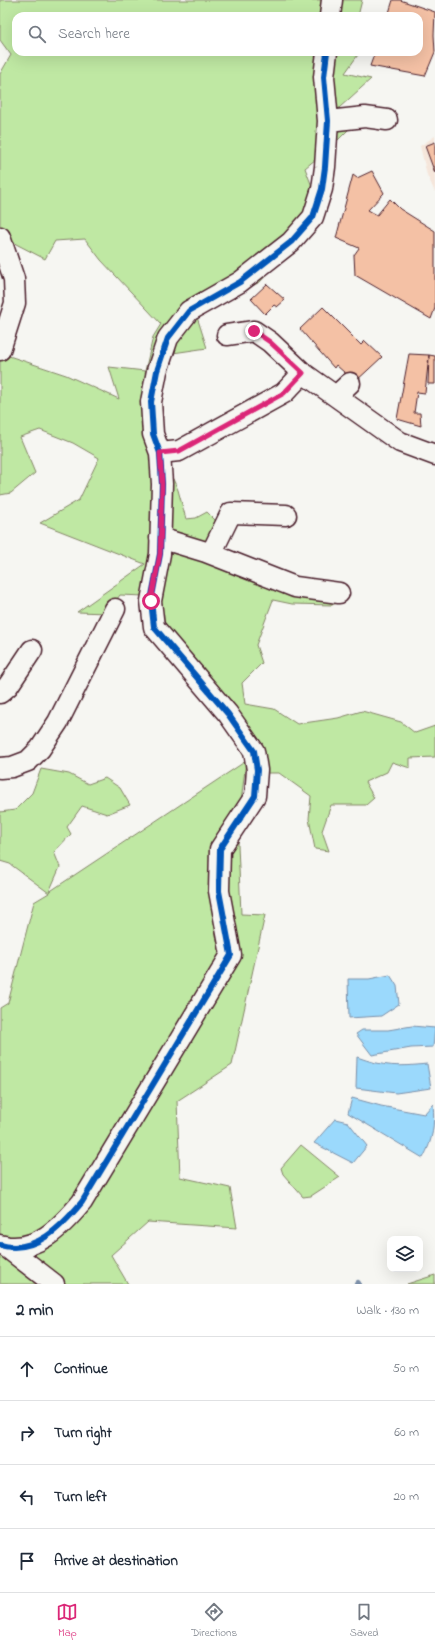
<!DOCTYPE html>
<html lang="en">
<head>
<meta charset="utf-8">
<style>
	body { margin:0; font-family:"Indie Flower",sans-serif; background:#f2f2f3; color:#1f2937 }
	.controls { position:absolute; right:12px; bottom:12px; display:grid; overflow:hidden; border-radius:8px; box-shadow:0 4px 16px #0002 }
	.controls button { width:36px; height:36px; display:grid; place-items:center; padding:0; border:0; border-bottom:1px solid #e0e1e3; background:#fff; color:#1f2937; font:20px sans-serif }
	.stop { position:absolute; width:12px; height:12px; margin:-9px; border:3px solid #db2777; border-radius:50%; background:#fff }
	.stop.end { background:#db2777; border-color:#fff; box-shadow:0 1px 4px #0008 }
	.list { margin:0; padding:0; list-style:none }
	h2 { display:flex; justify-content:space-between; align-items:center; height:52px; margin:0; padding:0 16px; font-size:17px }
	h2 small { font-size:13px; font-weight:400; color:#747a83 }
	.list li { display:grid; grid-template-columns:26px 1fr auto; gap:12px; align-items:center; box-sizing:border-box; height:64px; padding:0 16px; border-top:1px solid #e0e1e3 }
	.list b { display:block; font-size:15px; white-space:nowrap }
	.list em { font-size:13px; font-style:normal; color:#747a83 }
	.icon { flex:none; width:22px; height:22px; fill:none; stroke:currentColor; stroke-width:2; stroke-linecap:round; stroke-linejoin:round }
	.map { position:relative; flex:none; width:435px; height:1284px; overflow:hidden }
	.search { position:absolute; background:#fff; box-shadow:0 4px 16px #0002; left:12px; right:12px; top:12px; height:44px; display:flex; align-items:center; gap:10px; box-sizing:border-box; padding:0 14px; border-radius:12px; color:#747a83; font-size:15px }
	.sheet { height:308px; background:#fff }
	nav { display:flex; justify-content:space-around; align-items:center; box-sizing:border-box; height:56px; border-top:1px solid #e0e1e3; background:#fff; font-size:11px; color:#747a83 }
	nav a { display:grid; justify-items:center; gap:2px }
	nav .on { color:#db2777 }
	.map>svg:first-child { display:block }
</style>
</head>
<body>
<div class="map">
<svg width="435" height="1284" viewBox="0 0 435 1284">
	<rect width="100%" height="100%" fill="#f6f6f2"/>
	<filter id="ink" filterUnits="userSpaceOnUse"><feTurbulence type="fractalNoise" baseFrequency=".025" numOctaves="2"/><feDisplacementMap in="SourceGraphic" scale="8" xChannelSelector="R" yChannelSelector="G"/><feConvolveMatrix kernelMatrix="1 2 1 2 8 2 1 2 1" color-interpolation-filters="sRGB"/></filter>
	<g filter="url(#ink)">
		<path fill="#f5e6db" d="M435 136V192L427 175 420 146Z"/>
		<path fill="#bfe8a3" stroke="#848467" d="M0 0H362L358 16H16V52H360L345 73 371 79 339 108 348 130 332 146 305 168 311 184 313 217 278 262 260 282 222 301 197 317 207 348 173 353 154 386 155 451 173 479 178 490 186 519 196 518 207 512 218 523 219 538 198 544 346 599 332 605 292 604 273 600 256 645 262 663 242 683 245 704 274 709 297 724 338 718 362 711 401 722 415 733 435 726V757L410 758V768L392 762 387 772 365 782 374 798 366 805H331L322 831 329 851 315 849 309 819 311 796 279 773H265L246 761 241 802 238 845 241 914 265 915 232 1065 177 1101 180 1177 230 1188 237 1228 148 1222 111 1255 128 1284H0V1008L8 1003 34 902 49 893 10 864 0 861V812L15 810 32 793 41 769 69 774 88 784 105 778 120 788 130 805 107 814 82 806 67 827 71 834 54 852 60 867 49 892 246 761 235 740 211 710 197 676 144 596 120 595 107 613 77 612 145 564 40 523 79 500 99 458 73 443 40 430 20 437 35 473 11 493 0 495V353L66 375 119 399 109 367 145 371 153 337 161 324 101 260 85 239 55 241 45 259 16 244 0 229V74L11 55 0 40Z
			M301 1145 340 1177 311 1196 303 1197 283 1174 281 1168Z
			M435 1275V1284H407Z"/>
		<path fill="#9bd9fc" stroke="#7b8fa8" d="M390 975 397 986 399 1004 381 1016 349 1018 348 979H369Z
			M412 1026 435 1028 433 1047 411 1048 372 1055 356 1034 362 1030H388Z
			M357 1057C384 1067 399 1067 427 1064L431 1088 396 1093 356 1088Z
			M352 1098 381 1106 424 1114 433 1104C435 1124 433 1140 423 1158L348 1113Z
			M335 1119 348 1122 367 1146 353 1163 314 1143Z"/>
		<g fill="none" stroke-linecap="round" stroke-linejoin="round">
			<path stroke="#7b8fa8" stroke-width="6" d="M357 1284 358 1283"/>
		</g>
		<path fill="#f4c1a5" stroke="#4a1f2b" d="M393 0H400L435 12 434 35 435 52 425 76 370 66 375 52H419V16H388Z
			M435 142V173L425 146Z
			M372 171 384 193 368 210 377 215 390 199 400 209 435 231V308L431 319 355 275 354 255 359 248 336 238 353 175 357 178Z
			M267 284 285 300 277 307 274 305 265 314 251 299Z
			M323 307 361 345 365 341 382 357 355 382 336 365 334 368 300 329Z
			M409 354 429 355 425 393 417 392 414 413H420L421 426 397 419Z
			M429 355 435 356V384H428Z"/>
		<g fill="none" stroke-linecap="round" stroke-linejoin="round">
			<g stroke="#4a1f2b" stroke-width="23">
				<path id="minor" d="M330 16 332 0
					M328 121 365 117 387 120
					M0 237 14 279 15 303 0 350
					M303 373 400 442 435 455
					M336 396 350 383
					M160 453 179 451 284 393 303 373 270 342 254 331 227 335
					M160 538 206 552 295 587 339 593
					M211 554 231 513 286 515
					M0 693 8 686 32 650
					M0 768 12 767 28 761 40 749 58 722 115 609
					M0 1245C35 1255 62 1226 82 1202L231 955 219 891 220 849 255 796 257 770 254 751 228 714 154 627 151 601 160 554 162 484 160 453 153 434 151 402 157 371 168 338 189 311 240 282 291 242 313 217 322 189 325 167 328 121 324 77 327 52
					M5 1246 54 1284"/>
			</g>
			<use href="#minor" stroke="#f6f6f2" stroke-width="20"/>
			<g stroke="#f6f6f2" stroke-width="8">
				<path id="cycleway" d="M0 1245C35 1255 62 1226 82 1202L231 955 219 891 220 849 255 796 257 770 254 751 228 714 154 627 151 601 160 554 162 484 160 453 153 434 151 402 157 371 168 338 189 311 240 282 291 242 313 217 322 189 325 167 328 121 324 77 327 52"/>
			</g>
			<use href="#cycleway" stroke="#0057b8" stroke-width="6"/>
		</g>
	</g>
	<g fill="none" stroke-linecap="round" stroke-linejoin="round" filter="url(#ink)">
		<path stroke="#db2777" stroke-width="5" d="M151 601 160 554 162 484 160 453 179 451 284 393 303 373 270 342 254 331"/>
	</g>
</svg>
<div class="controls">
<button><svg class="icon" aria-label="layers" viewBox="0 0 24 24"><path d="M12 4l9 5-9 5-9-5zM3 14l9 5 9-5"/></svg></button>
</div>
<div class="stop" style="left:151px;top:601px"></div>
<div class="stop end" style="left:254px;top:331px"></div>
<div class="search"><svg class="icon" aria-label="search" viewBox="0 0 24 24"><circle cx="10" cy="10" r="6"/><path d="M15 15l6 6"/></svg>Search here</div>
</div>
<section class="sheet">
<h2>2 min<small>Walk · 130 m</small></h2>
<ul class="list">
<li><svg class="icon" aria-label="ahead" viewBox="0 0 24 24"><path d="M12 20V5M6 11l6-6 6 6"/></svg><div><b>Continue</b></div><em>50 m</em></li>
<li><svg class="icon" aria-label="right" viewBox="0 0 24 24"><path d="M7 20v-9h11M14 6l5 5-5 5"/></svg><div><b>Turn right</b></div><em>60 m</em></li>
<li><svg class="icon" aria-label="left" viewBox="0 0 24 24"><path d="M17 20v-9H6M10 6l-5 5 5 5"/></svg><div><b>Turn left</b></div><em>20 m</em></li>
<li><svg class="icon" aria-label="arrive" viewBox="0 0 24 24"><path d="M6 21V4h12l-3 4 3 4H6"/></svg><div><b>Arrive at destination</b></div></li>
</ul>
</section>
<nav>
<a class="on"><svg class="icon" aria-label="map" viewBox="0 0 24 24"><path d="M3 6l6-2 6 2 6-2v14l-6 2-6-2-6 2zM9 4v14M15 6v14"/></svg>Map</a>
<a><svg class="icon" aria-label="directions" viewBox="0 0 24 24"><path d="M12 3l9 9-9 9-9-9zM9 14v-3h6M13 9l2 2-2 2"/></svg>Directions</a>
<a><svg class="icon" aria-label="saved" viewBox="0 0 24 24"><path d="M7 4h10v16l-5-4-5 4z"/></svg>Saved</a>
</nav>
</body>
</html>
